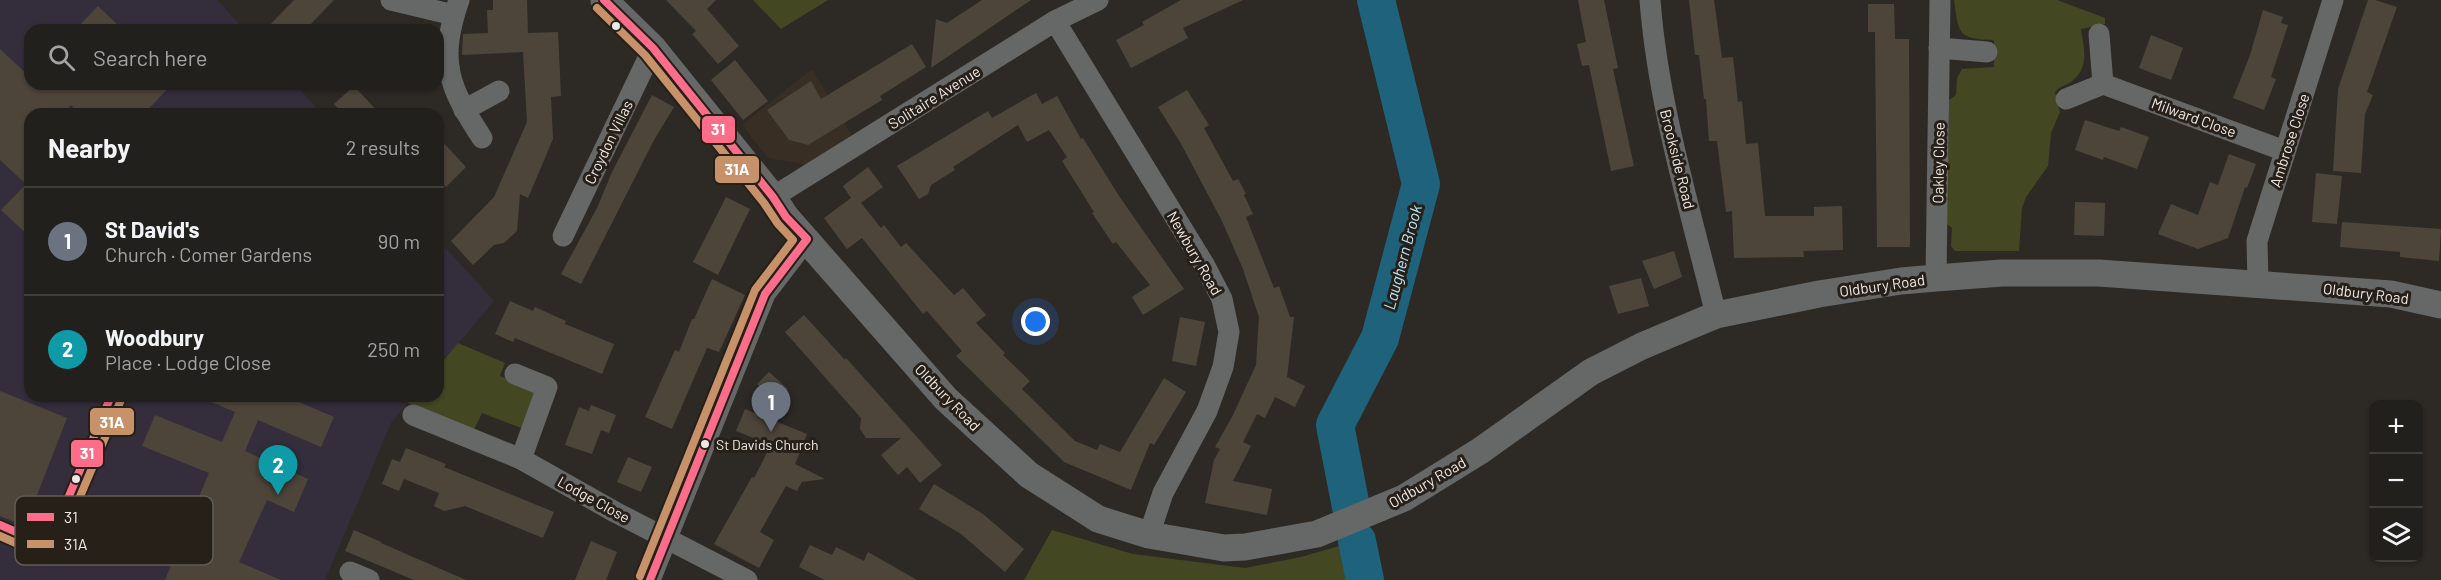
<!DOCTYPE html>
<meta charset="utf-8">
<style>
:root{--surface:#22201c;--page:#2a2825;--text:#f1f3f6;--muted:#a2a3a3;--line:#3f3e3b;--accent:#8bbbb9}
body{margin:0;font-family:Barlow,sans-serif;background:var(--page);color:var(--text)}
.controls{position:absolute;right:18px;bottom:18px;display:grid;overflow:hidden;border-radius:12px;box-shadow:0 2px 4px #0004}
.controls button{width:54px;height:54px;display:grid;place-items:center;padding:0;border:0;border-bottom:2px solid var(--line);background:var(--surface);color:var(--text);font:30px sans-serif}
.you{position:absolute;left:1036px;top:322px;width:21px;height:21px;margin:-15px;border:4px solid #fff;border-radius:50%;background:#1a73e8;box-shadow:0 0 0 9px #1a73e833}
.badge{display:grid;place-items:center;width:39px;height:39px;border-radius:50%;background:var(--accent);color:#fff;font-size:20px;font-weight:700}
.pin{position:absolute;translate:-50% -50px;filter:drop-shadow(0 2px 3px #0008)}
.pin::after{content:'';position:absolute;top:32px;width:21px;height:18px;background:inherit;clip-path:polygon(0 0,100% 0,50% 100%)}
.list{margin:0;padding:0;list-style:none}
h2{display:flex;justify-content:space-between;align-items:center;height:78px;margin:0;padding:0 24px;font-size:26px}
h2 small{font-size:20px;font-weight:400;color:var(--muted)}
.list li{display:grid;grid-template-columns:39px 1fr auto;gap:18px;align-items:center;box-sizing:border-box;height:108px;padding:0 24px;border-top:2px solid var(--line)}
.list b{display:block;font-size:22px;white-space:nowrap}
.list p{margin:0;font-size:20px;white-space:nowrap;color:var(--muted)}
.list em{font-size:20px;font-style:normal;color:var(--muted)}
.icon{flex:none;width:33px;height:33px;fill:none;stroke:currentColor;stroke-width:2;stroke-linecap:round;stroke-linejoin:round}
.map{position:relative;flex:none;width:2441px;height:580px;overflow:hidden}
.search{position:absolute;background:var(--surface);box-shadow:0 2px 4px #0004;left:24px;top:24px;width:420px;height:66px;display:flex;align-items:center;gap:15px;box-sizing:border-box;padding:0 21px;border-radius:18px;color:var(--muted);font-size:22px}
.panel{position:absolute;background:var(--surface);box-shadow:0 2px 4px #0004;left:24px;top:108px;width:420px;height:294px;border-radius:18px}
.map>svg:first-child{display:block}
.built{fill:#382e23}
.education{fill:#342e3c}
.green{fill:#434722}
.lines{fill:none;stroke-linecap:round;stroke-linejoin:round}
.river{stroke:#1f627b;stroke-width:38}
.building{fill:#4d453a}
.minor{stroke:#666767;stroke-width:21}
.tertiary{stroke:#666767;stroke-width:27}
.bus-1-casing{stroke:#262019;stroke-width:12}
.bus-2-casing{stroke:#262019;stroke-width:12}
.bus-1{stroke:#fb6d88;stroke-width:8}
.bus-2{stroke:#c7916a;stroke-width:8}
.bus-dot{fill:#ede8e4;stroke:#262019;stroke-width:2}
.labels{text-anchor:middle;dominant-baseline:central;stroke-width:6;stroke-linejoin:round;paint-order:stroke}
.bus-label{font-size:14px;fill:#ede8e4;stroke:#262019;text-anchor:start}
.street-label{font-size:15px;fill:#ede8e4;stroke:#262019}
.water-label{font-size:16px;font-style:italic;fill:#bbe7fc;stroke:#262019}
.key{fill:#262019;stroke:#625c56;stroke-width:1.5}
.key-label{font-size:16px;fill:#ede8e4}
.line-badge{stroke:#262019;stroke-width:2}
.badge-label{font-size:16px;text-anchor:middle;font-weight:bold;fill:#fff}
</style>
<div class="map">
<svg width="2441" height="580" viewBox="0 0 2441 580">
<rect width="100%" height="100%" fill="#2d2a26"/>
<polygon class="built" points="812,69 852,136 808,165 768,158 742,125"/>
<g class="education">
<polygon points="0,0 217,0 245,30 30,30 30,84 295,84 322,114 30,114 30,396 413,396 391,423 325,580 0,580"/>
<polygon points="438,240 494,301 438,367"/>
</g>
<g class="green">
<polygon points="753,0 828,0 781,29"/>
<path d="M1954 0H2057L2105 18V24L2081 29C2084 49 2090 68 2071 82 2065 86 2060 86 2055 92L2060 112 2051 133 2048 166 2026 197 2022 208 2019 251H1955L1951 246 1952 228 1947 224 1949 100 1956 95 1957 78 1962 69 1994 67V40C1957 39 1959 34 1954 0Z"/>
<polygon points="458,343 505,363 500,376 532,389 537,396 524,429 482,413 473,432 408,403 413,396 438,396 438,367"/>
<polygon points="1052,530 1133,554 1245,568 1301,557 1357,541 1365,580 1024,580"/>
</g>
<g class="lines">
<g class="river">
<polyline points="1351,507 1335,425 1380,338 1421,184 1376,0"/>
<polyline points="1357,541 1365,580"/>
</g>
</g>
<g class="building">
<polygon points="294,0 334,0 305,30 265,30"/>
<polygon points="493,0 527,0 528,33 558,32 561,96 551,97 553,139 528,198 520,194 517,231 504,243 494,245 473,265 451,241 494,197 527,122 523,52 462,55 463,34 488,33 487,10 493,10"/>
<polygon points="666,0 716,0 707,9 739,46 718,64 692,34 696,31"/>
<polygon points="982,0 1031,0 931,68 936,19 947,23"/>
<polygon points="1181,0 1243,0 1183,28 1188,38 1131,68 1116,40 1144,25 1142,22"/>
<polygon points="1578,0 1604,0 1618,68 1613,69 1634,166 1611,171 1589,65 1582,66 1577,44 1586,42"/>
<polygon points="1689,0 1714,0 1722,58 1733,57 1738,102 1742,101 1746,144 1758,143 1765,216 1814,216 1814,207 1842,206 1843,250 1803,251 1804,257 1734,258 1732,211 1726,212 1717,141 1709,141 1706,99 1704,99 1699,55 1695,55"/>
<polygon points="2368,0 2375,0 2397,7 2367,92 2373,95 2365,114 2361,173 2333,171 2338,89"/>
<polygon points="1868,4 1894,4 1895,39 1909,39 1910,247 1877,247 1875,32 1868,32"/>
<polygon points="98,6 123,30 75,30"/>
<polygon points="2263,10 2283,17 2281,23 2288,25 2271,77 2276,79 2264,110 2233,98 2250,55"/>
<polygon points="2151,35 2183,48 2171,80 2139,68"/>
<polygon points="912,44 926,67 880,96 882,100 808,145 789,140 767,110 811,81 821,99"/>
<polygon points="0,49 30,77 30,84 172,84 144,114 80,114 71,105 63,114 30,114 30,237 1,210 26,184 0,160"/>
<polygon points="735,60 768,101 743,120 711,80"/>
<polygon points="354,86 380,114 343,114 334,104"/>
<polygon points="1187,90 1209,125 1204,128 1233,181 1238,179 1246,194 1244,195 1253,214 1246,217 1274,288 1279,286 1290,317 1294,317 1287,377 1305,386 1295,407 1275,397 1265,418 1257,414 1243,442 1251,446 1233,481 1272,489 1267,515 1205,503 1214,460 1220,449 1215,447 1232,417 1256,365 1259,317 1243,269 1222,221 1180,142 1158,107"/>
<polygon points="1036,93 1042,104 1057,96 1081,139 1083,138 1119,196 1184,289 1143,315 1132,297 1150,285 1116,242 1113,244 1092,213 1094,212 1062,161 1067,157 1049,130 1027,142 1018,125 953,167 955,170 931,185 928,194 919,199 897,166 988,111 992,118"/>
<polygon points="652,95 674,107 654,140 581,284 561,274 597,208 612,172"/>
<polygon points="2085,120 2119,131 2121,127 2149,137 2137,169 2104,157 2103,160 2075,150"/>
<polygon points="438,137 466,167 446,187 438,179"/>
<polygon points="2229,154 2256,164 2247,188 2245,187 2228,238 2198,249 2158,234 2171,204 2198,215 2210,182 2218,185"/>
<polygon points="868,167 883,187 861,203 881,228 884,225 901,247 906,243 954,295 963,288 986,315 976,323 1005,353 1003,355 1030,381 1022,389 1075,441 1097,450 1100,444 1120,452 1164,378 1186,392 1154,445 1150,443 1131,490 1064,462 956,356 962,351 927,311 923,314 862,238 847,249 824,218 851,198 843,186"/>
<polygon points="2316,173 2342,176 2337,224 2312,222"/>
<polygon points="726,197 750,209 718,275 693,262"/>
<polygon points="2075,202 2105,203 2104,236 2074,235"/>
<polygon points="2342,222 2441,229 2439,261 2400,257 2400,252 2340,247"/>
<polygon points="1674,251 1682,277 1654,289 1642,261"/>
<polygon points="1641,278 1649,306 1618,314 1609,286"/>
<polygon points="712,279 745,295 719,352 707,348 672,429 645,417 675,350 679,352 692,319 694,319"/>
<polygon points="510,301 533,311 535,307 566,321 565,324 614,344 602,374 515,338 513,342 495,334"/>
<polygon points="804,315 845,360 846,358 942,465 920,483 907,467 898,475 881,455 901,438 866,438 860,429 861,418 785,332"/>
<polygon points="1180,317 1205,322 1196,366 1172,361"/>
<polygon points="769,372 788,389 777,401 757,384"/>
<polygon points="0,391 67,418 25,526 0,516"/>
<polygon points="197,396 285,396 334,417 321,447 258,420 245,451 308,479 294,512 267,500 239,562 281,580 165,580 171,566 103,538 115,510 182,537 209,473 142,446 155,415 222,442 235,412"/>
<polygon points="591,405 616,415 609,433 601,430 592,454 565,445 579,407 589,411"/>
<polygon points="745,409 807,434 795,464 825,479 802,482 797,491 786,486 760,532 774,540 759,568 714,544 752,477 754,478 771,445 736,431"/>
<polygon points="406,448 446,464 444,467 554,512 543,538 465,506 444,511 434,506 439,493 404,479 399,491 382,484 392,459 400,462"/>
<polygon points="628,457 652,467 641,492 617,482"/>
<polygon points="934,484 983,514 1024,549 1005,572 961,534 919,509"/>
<polygon points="354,530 381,542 381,543 466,580 414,580 345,551"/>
<polygon points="591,541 617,552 606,580 575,580"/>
<polygon points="810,545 832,555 836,547 864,561 868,552 917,580 825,580 799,567"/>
</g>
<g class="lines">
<g class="minor">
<polyline points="391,0 454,15"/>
<path d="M459 0C438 61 448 86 482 138"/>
<path d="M1650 0C1658 106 1691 212 1716 315"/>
<polyline points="1055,21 1205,266 1222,299 1229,332 1223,367 1207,411 1163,493 1149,535"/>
<polyline points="2099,34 2103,84"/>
<polyline points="1939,48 1987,52"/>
<polyline points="2066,99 2103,84 2285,151"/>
<polyline points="464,110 499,91"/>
<polyline points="773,197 1055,21 1098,0"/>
<polyline points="563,236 653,48"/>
<polyline points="1936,278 1940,1"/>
<polyline points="2258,283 2257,241 2333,0"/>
<polyline points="515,374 547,387 521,459"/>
<polyline points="413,415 521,459 615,512 747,580"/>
<polyline points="350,572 369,580"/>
<polyline points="650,580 765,294 807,239"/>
</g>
<polyline class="tertiary" points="604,0 653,48 773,197 786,217 946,399 1029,475 1098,519 1149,535 1224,548 1245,547 1317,534 1404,498 1480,451 1591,372 1642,346 1716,315 1819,294 1901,281 1936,278 2002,273 2099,273 2391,294 2441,305"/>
<g class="bus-1-casing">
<g id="bus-1">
<polyline points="604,0 653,48 773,197 786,217 807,239 765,294 650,580"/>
<polyline points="0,525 48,546 111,396"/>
</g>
</g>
<g class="bus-2-casing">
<g id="bus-2">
<polyline points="597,8 645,55 764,203 778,224 793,240 755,290 640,576"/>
<polyline points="0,536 45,556 51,556 56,553 121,400"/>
</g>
</g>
<use href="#bus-1" class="bus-1"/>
<use href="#bus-2" class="bus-2"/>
</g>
<g class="bus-dot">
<circle cx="616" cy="26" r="5"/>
<circle cx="705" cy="444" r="5"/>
<circle cx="76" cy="479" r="5"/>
</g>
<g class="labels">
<g class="bus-label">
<text x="716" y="444">St Davids Church</text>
</g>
<g class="street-label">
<text transform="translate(934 97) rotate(-32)">Solitaire Avenue</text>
<text transform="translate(2194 117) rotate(20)">Milward Close</text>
<text transform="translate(2289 140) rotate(-72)">Ambrose Close</text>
<text transform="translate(608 142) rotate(-64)">Croydon Villas</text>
<text transform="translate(1678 159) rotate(76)">Brookside Road</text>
<text transform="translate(1938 163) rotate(-89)">Oakley Close</text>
<text transform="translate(1195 253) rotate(60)">Newbury Road</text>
<text transform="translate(1882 285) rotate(-8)">Oldbury Road</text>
<text transform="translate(2366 293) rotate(7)">Oldbury Road</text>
<text transform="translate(948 397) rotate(46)">Oldbury Road</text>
<text transform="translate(1427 482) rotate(-30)">Oldbury Road</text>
<text transform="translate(594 499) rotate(29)">Lodge Close</text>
</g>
<g class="water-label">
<text transform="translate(1402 257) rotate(-75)">Laughern Brook</text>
</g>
</g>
<rect x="15" y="496" width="198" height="69" rx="9" class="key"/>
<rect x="27" y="513" width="27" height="8" fill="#fb6d88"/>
<rect x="27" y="540" width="27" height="8" fill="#c7916a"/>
<g class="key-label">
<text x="64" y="523">31</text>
<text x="64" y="550">31A</text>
</g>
<g class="line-badge">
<rect x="701" y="115" width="35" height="29" rx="6" fill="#fb6d88"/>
<rect x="714" y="155" width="46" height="29" rx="6" fill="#c7916a"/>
<rect x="89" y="407" width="46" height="29" rx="6" fill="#c7916a"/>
<rect x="70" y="439" width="34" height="29" rx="6" fill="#fb6d88"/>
</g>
<g class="badge-label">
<text x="718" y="135">31</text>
<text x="737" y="175">31A</text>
<text x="112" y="428">31A</text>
<text x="87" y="459">31</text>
</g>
</svg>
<div class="controls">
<button>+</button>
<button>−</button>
<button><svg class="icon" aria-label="layers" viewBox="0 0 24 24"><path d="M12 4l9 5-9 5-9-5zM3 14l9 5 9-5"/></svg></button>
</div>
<div class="you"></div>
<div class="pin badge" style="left:771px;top:432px;background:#6b7280">1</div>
<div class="pin badge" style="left:278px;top:495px;background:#0f9aa8">2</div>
<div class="search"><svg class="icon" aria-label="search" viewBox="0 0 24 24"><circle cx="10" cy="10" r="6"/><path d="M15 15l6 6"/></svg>Search here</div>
<section class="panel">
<h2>Nearby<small>2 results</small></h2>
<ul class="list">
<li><span class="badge" style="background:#6b7280">1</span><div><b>St David's</b><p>Church · Comer Gardens</p></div><em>90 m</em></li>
<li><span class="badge" style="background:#0f9aa8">2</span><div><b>Woodbury</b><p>Place · Lodge Close</p></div><em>250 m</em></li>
</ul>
</section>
</div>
